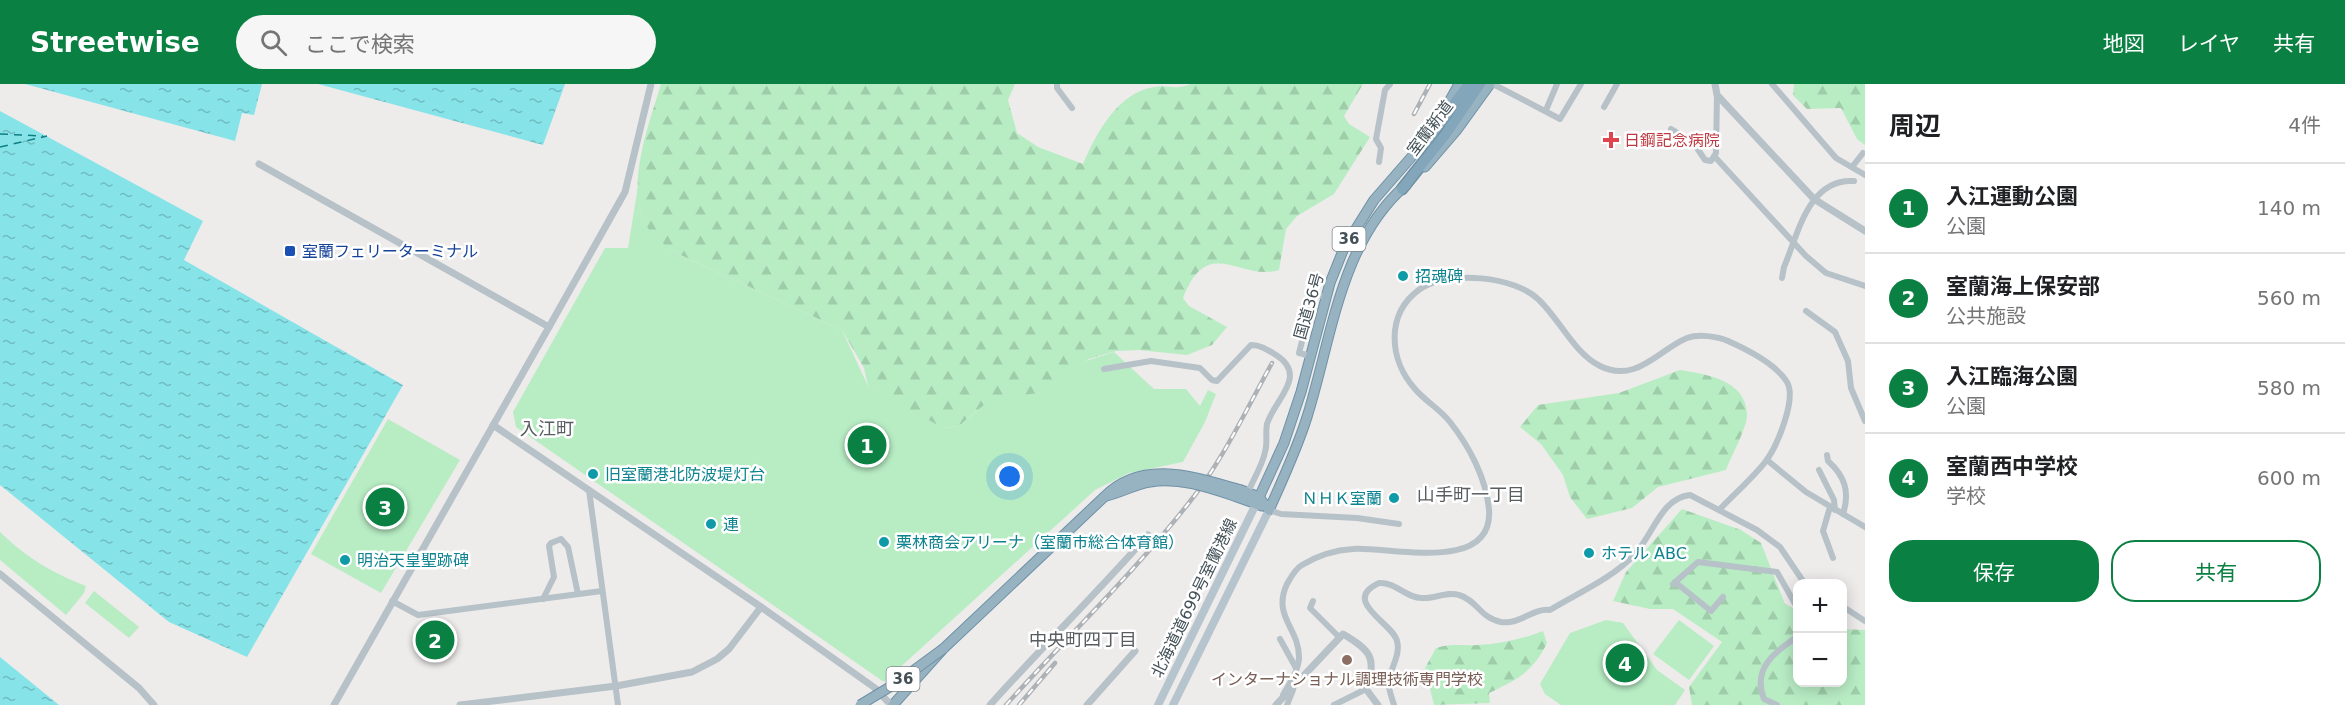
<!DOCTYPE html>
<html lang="ja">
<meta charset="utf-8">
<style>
:root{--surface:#fff;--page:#f6f6f6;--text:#202124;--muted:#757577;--line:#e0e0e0;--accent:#0b8043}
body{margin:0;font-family:"DejaVu Sans","Noto Sans JP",sans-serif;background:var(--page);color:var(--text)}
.controls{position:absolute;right:18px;bottom:18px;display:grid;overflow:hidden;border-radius:12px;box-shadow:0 3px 15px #0003}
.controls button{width:54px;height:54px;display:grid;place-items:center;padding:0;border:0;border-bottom:2px solid var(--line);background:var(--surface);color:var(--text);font:30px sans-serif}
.you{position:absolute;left:1010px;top:393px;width:21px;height:21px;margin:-15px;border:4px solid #fff;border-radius:50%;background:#1a73e8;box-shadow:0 0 0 9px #1a73e833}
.badge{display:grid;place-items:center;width:39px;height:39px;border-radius:50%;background:var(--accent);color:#fff;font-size:20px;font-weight:700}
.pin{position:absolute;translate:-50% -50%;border:3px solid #fff;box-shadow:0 2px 6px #0006}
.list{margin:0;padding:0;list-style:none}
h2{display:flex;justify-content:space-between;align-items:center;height:78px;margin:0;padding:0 24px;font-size:26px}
h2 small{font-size:20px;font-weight:400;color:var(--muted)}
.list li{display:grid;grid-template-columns:39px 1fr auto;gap:18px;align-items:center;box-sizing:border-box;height:90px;padding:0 24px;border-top:2px solid var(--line)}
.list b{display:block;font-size:22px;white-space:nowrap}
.list p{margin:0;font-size:20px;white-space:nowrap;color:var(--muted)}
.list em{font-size:20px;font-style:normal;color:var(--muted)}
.actions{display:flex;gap:12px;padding:18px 24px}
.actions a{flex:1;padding:14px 0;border:2px solid var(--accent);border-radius:24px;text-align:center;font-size:21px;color:var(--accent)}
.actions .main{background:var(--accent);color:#fff}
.icon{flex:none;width:33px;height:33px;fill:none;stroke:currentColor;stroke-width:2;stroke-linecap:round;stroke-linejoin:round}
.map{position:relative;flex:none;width:1865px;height:621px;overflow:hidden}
header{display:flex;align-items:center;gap:36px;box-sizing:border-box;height:84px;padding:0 30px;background:var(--accent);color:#fff}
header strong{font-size:28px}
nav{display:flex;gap:33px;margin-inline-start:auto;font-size:21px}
.search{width:420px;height:54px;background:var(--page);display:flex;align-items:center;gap:15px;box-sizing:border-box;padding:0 21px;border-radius:33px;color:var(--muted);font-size:22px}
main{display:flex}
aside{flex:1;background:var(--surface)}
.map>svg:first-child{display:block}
.forest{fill:url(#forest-firs)}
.park{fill:#b8edc4}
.water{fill:url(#water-ripples)}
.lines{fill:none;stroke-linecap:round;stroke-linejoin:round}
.ferry{stroke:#0f7e84;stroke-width:1.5;stroke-dasharray:8 6;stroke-linecap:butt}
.trunk-casing{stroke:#6e91a6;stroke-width:11}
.motorway-casing{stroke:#6e91a6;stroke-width:13}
.minor{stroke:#b6c2c8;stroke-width:6}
.tertiary{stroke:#b6c2c8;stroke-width:7}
.secondary{stroke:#b6c5cd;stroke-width:8}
.trunk{stroke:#97b3c2;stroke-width:9}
.motorway{stroke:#83a6ba;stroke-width:10}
.rail-casing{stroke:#adb2b6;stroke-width:4.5}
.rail{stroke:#fff;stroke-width:2;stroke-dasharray:7;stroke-linecap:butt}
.trunk-bridge-casing{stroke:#6e91a6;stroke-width:11;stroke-linecap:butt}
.trunk-bridge{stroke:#97b3c2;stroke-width:9}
.health-dot{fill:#e0444e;stroke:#fff;stroke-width:2}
.transit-dot{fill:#1a4fb4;stroke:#fff;stroke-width:2}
.culture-dot{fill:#0f9aa8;stroke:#fff;stroke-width:2}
.education-dot{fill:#8d6e63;stroke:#fff;stroke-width:2}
.labels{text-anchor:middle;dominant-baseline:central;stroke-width:5;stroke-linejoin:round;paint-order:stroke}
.shield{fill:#fff;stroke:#7c868a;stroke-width:1.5}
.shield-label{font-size:15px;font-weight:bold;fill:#445258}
.street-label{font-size:16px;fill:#445258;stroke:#fff}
.health-label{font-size:16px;fill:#be3a42;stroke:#fff;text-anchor:start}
.transit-label{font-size:16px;fill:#164399;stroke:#fff;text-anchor:start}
.culture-label{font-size:16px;fill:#0d838f;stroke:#fff;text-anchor:start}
.education-label{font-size:16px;fill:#785e54;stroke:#fff}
.neighbourhood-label{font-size:18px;fill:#585d60;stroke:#fff}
</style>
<header>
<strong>Streetwise</strong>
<div class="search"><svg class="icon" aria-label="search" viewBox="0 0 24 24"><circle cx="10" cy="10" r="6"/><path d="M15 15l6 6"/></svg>ここで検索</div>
<nav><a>地図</a><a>レイヤ</a><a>共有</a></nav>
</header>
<main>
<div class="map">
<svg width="1865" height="621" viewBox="0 0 1865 621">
<defs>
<pattern id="forest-firs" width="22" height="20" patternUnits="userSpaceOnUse" patternTransform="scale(1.5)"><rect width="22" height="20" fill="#b8edc4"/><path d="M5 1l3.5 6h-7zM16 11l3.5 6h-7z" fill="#9fcdaa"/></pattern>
<pattern id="water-ripples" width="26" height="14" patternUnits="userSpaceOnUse" patternTransform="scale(1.5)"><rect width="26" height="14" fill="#86e4e9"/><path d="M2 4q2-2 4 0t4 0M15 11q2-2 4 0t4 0" fill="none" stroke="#6fbbc0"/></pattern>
</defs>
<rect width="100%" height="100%" fill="#eeebeb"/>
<g class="forest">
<path d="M661 0H1015L1008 16 1017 49 1038 63 1083 80C1096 50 1117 9 1154 3 1169 0 1172 7 1191 0H1363L1344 32 1349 40 1370 53 1334 110 1297 132 1286 145 1279 186C1240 198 1208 149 1183 214L1189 222 1227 243 1212 261 1187 271 1139 266 1116 267 1089 275 1039 309 979 325 959 342 943 344 933 341 868 302 864 284 842 246 674 168C666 162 654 156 649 148 623 107 648 43 661 0Z"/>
<polygon points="1794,0 1865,0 1865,61 1857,55 1841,24 1807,25 1793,11"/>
<path d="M1680 286C1706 290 1746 296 1747 330 1748 342 1731 373 1726 386L1658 403 1632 424 1587 435 1570 413 1563 391 1541 360 1520 343 1538 321 1619 309Z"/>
<polygon points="1682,425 1741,446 1761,459 1785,520 1797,526 1798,598 1842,598 1843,545 1865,546 1865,621 1692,621 1689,603 1722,558 1673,525 1650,525 1613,517 1626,488"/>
<path d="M1543 547 1547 559C1533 588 1517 596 1489 609L1490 619 1434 621 1425 584 1436 564C1451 559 1463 562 1478 561 1501 560 1522 555 1543 547Z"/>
</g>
<g class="park">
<path d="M639 96C637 136 643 144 674 168L842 246 868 302 943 344 959 342 991 315 1039 309 1064 284 1114 268 1154 305H1186L1200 322 1208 306 1216 310 1205 338 1183 378 1129 389 1095 406 884 598 516 343 513 328 605 164H628Z"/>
<polygon points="388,335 460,376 381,509 311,470"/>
<path d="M0 448C26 473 52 489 86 502L84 509 66 531 0 476Z"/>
<polygon points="94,507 139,543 129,554 85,519"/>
<polygon points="1606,536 1623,539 1657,586 1685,606 1675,621 1561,621 1545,610 1540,600 1570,549"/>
<polygon points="1679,536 1714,562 1689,596 1653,570"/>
</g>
<g class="water">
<polygon points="25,0 262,0 254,31 242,29 235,57"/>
<polygon points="318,0 565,0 543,61"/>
<polygon points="0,27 203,137 184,176 403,301 247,573 169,538 0,401"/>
<polygon points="0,573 59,621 0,621"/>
</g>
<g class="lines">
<g class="ferry">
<polyline points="0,50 43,52"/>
<polyline points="0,63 47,52"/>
</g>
<g class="trunk-casing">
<g id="trunk">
<polyline points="1444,27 1459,0"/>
<polyline points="1425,83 1456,47 1490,0"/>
<polyline points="1241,406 1259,413 1269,426"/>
<polyline points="1237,413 1262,422"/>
<polyline points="1256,420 1284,359 1301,308 1330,199 1344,164 1374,116 1428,54"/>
<path d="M1269 426C1283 395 1297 365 1307 333 1332 254 1340 158 1406 101"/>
<polyline points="893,621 943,565 1104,413"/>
</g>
</g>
<g class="motorway-casing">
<g id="motorway">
<polyline points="1425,59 1469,0"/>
<polyline points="1402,105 1445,51 1480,0"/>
</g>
</g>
<g class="minor">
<polyline points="1057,0 1057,4 1072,24"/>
<polyline points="1493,0 1560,35 1581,0"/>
<polyline points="1772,0 1836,74 1865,91"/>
<polyline points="1604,23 1617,0"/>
<polyline points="1546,26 1557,0"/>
<polyline points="1671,45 1693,58 1705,76 1711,77 1716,69 1717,11"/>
<polyline points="1715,73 1806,172 1826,189 1865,202"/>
<polyline points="1379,78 1381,64 1376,55 1385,6 1390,0"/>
<polyline points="1852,83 1863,69"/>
<path d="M1782 194 1784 183C1798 151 1808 94 1854 97"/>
<polyline points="1806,227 1835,248 1848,277 1851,304 1865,337"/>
<polyline points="1311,272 1299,269 1314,210 1326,213"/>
<path d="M1104 285 1151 277 1200 284 1212 296 1217 297 1251 261C1261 261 1268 266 1276 271 1309 292 1274 316 1267 340 1265 349 1268 359 1265 368 1262 383 1252 397 1247 411"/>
<path d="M1827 371 1828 377C1845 392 1850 408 1843 430"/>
<polyline points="1767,376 1806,408 1865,443"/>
<polyline points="1819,386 1834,416 1835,426"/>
<polyline points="589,406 618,621"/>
<polyline points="1830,423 1823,447 1833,474"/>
<polyline points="1269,426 1281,430 1357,434 1399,440"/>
<polyline points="1675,498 1711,527 1723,513"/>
<polyline points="1673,500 1698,478 1777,488 1798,525"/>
<polyline points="543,515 554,493 549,462 551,459 561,455 568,463 578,510"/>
<polyline points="392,517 418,531 602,507"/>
<polyline points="1313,517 1310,524 1340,554"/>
<polyline points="1842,522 1865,537"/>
<polyline points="1280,555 1296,584"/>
<path d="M1283 611C1289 600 1299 586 1299 573 1299 544 1272 532 1287 500 1291 493 1295 485 1302 481 1317 472 1335 466 1353 465 1388 462 1494 491 1489 425 1486 394 1469 362 1450 338 1440 325 1425 317 1415 305 1389 276 1385 230 1420 205 1449 186 1515 192 1539 216 1560 236 1574 269 1600 282 1636 300 1658 266 1687 254 1698 250 1717 252 1728 257 1746 265 1776 280 1787 298 1797 315 1777 362 1766 377 1753 394 1735 409 1720 425"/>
<polyline points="1287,621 1293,606"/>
<polyline points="1334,621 1366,605"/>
<path d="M1394 621C1392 614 1388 605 1389 598 1390 584 1401 571 1397 557 1393 539 1340 517 1379 499 1396 498 1406 514 1422 514 1434 515 1448 507 1459 511 1477 516 1480 534 1501 538 1520 541 1532 524 1550 526 1578 509 1613 494 1635 470 1653 451 1661 414 1690 411L1757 446 1780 463 1805 500"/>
<path d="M1777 621 1764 615C1752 584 1774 569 1798 552"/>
</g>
<g class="tertiary">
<polyline points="1715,0 1717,11 1814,115 1865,147"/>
<polyline points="259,80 549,243 334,621"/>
<polyline points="549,243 625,108 651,0"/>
<polyline points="493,341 761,523 875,604 891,621"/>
<polyline points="0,490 139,604 154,621"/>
<polyline points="460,621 616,602 692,588 717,575 729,565 761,523"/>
<path d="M990 621C1042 563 1097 509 1148 451"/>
<polyline points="1087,621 1135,567"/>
<path d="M1276 621 1343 550C1370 566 1378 574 1366 605L1378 621"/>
</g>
<g class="secondary">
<polyline points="1158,621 1256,420"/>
<polyline points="1173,621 1269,426"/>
</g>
<use href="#trunk" class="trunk"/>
<use href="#motorway" class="motorway"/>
<g class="rail-casing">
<g id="rail">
<polyline points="1414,30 1430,0"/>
<path d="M1006 621C1066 554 1132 491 1188 420 1222 378 1246 326 1272 279"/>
<polyline points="1019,621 1055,579"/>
</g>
</g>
<use href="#rail" class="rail"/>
<g class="trunk-bridge-casing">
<g id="trunk-bridge">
<path d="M1106 412C1121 409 1135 400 1150 398 1180 393 1210 404 1237 413"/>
<path d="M1104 413C1142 374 1195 393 1241 406"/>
<polyline points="860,621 898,598 943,565"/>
</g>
</g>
<use href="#trunk-bridge" class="trunk-bridge"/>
</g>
<path class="health-dot" d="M1608 47h6v6h6v6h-6v6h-6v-6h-6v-6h6z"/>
<rect class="transit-dot" x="284" y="161" width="12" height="12" rx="3"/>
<g class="culture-dot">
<circle cx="1403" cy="192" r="6"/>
<circle cx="593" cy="390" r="6"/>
<circle cx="1394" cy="414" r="6"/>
<circle cx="711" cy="440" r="6"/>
<circle cx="884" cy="458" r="6"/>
<circle cx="1589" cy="469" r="6"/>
<circle cx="345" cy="476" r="6"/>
</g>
<circle class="education-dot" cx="1347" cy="576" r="6"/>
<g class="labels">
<g class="shield">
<rect x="1332.5" y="143" width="33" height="24" rx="4.5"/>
<rect x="886.5" y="583" width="33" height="24" rx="4.5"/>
</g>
<g class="shield-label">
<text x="1349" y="155">36</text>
<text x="903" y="595">36</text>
</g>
<g class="street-label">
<text transform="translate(1430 44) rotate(-53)">室蘭新道</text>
<text transform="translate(1309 222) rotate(-74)">国道36号</text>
<text transform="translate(1194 514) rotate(-64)">北海道道699号室蘭港線</text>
</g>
<g class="health-label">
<text x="1624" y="56">日鋼記念病院</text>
</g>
<g class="transit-label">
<text x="302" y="167">室蘭フェリーターミナル</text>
</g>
<g class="culture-label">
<text x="1415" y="192">招魂碑</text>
<text x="605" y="390">旧室蘭港北防波堤灯台</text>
<text x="1382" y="414" text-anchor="end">ＮＨＫ室蘭</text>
<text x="723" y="440">連</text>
<text x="896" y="458">栗林商会アリーナ（室蘭市総合体育館）</text>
<text x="1601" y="469">ホテル ABC</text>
<text x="357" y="476">明治天皇聖跡碑</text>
</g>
<g class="education-label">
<text x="1347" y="595">インターナショナル調理技術専門学校</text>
</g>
<g class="neighbourhood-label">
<text x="547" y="344">入江町</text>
<text x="1471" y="410">山手町一丁目</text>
<text x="1083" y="555">中央町四丁目</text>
</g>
</g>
</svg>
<div class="controls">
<button>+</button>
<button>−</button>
</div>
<div class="you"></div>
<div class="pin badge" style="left:867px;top:361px">1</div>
<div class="pin badge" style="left:435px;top:556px">2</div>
<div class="pin badge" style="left:385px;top:423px">3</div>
<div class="pin badge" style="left:1625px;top:579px">4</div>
</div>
<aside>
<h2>周辺<small>4件</small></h2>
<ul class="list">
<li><span class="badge">1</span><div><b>入江運動公園</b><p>公園</p></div><em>140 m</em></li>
<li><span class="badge">2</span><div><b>室蘭海上保安部</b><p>公共施設</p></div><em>560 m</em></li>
<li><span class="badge">3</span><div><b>入江臨海公園</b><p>公園</p></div><em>580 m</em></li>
<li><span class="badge">4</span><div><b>室蘭西中学校</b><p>学校</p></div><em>600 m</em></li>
</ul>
<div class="actions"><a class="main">保存</a><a>共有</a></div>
</aside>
</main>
